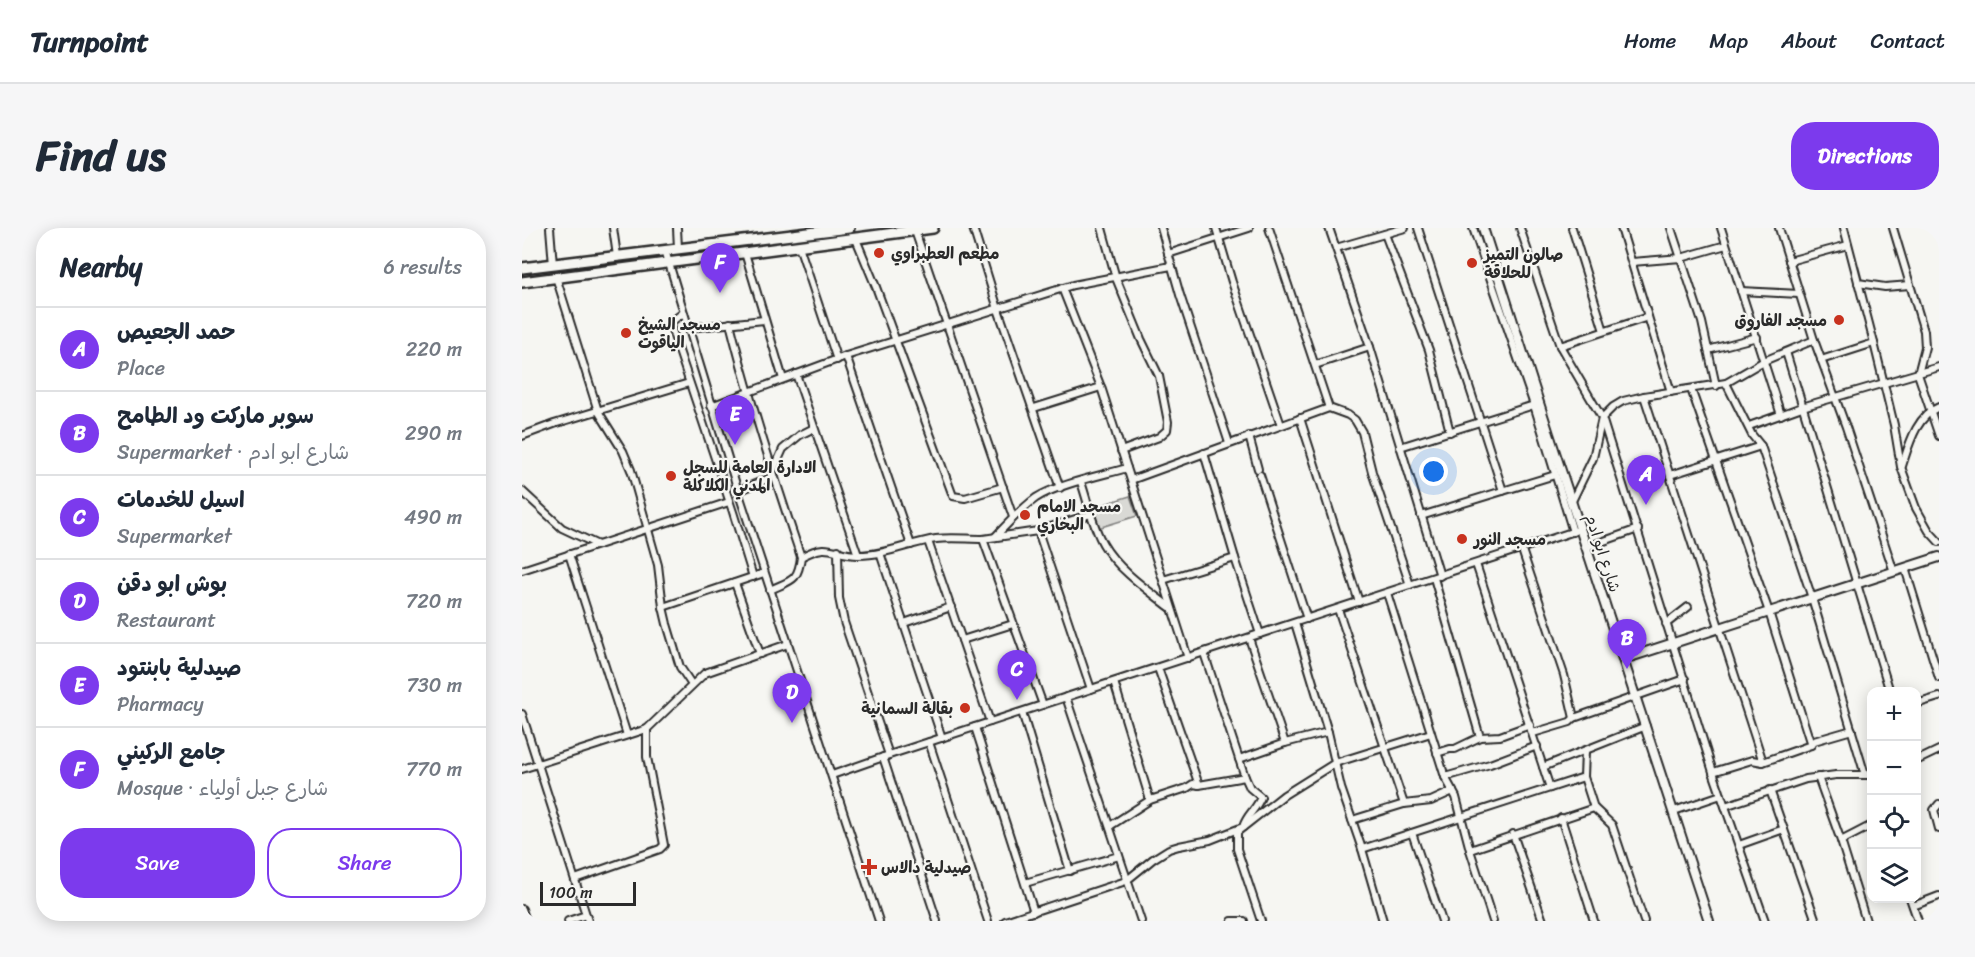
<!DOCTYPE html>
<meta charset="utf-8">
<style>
:root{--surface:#fff;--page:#f6f6f7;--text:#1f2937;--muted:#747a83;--line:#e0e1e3;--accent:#7c3aed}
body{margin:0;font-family:Sriracha,"Playpen Sans Arabic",sans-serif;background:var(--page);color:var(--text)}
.controls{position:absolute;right:18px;bottom:18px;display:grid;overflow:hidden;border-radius:12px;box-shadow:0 3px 15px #0003}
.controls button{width:54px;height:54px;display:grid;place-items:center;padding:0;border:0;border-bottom:2px solid var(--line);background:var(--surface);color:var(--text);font:30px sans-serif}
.scale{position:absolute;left:18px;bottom:15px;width:96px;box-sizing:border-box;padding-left:6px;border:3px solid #2b2b2b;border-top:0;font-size:16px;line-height:21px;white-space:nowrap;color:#2b2b2b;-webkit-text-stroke:4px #f6f6f2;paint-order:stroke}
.you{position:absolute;left:912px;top:244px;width:21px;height:21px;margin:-15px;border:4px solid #fff;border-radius:50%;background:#1a73e8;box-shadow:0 0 0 9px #1a73e833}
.badge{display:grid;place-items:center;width:39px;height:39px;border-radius:50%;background:var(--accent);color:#fff;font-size:20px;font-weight:700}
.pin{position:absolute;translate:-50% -50px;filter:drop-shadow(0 2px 3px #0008)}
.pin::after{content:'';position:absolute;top:32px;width:21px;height:18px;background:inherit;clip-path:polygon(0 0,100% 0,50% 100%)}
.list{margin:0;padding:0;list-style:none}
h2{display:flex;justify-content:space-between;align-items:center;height:78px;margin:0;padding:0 24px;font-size:26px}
h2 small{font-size:20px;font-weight:400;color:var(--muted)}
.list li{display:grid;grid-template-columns:39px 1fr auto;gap:18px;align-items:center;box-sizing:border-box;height:84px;padding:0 24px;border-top:2px solid var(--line)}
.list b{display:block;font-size:22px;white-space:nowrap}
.list p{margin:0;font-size:20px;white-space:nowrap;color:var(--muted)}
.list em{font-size:20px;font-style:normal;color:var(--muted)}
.actions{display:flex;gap:12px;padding:18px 24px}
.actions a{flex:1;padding:14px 0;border:2px solid var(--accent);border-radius:24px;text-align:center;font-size:21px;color:var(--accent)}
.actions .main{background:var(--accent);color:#fff}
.icon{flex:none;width:33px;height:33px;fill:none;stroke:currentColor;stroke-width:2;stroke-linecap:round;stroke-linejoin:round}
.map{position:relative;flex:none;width:1417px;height:693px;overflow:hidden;border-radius:24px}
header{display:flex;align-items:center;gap:36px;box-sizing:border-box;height:84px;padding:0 30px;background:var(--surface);border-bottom:2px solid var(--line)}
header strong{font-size:28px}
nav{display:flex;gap:33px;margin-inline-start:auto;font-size:21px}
.intro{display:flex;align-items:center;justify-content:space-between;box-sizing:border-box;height:144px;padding:0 36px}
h1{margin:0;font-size:42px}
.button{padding:15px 27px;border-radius:24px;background:var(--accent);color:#fff;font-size:21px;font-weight:700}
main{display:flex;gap:36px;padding:0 36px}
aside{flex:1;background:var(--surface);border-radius:24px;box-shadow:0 3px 15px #0003}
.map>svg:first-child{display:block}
.green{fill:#d9d9d5;stroke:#828280;stroke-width:1.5}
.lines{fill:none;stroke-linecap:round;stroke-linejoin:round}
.minor-casing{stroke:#2b2b2b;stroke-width:10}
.tertiary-casing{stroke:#2b2b2b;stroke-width:12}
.primary-casing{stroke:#2b2b2b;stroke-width:14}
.minor{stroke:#f6f6f2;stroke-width:6}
.tertiary{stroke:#f6f6f2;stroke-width:8}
.primary{stroke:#f6f6f2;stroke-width:9}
.poi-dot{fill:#c8321e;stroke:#f6f6f2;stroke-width:2}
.labels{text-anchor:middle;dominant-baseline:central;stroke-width:4.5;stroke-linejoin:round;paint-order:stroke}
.poi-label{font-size:16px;font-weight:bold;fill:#2b2b2b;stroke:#f6f6f2;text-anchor:start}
.street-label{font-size:16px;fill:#2b2b2b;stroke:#f6f6f2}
</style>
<header>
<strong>Turnpoint</strong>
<nav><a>Home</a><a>Map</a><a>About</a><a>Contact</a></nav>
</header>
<div class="intro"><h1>Find us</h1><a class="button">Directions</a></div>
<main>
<aside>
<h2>Nearby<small>6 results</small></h2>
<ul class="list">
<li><span class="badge">A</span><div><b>حمد الجعيص</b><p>Place</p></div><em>220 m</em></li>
<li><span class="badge">B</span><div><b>سوبر ماركت ود الطامح</b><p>Supermarket · شارع ابو ادم</p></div><em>290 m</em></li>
<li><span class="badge">C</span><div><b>اسيل للخدمات</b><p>Supermarket</p></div><em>490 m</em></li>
<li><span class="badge">D</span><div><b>بوش ابو دقن</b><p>Restaurant</p></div><em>720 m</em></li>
<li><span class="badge">E</span><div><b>صيدلية بابنتود</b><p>Pharmacy</p></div><em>730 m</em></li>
<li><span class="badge">F</span><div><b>جامع الركيني</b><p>Mosque · شارع جبل أولياء</p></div><em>770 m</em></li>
</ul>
<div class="actions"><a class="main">Save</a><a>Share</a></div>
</aside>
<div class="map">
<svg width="1417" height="693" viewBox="0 0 1417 693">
<rect width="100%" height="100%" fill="#f6f6f2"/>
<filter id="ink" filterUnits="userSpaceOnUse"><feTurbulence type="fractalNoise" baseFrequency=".0167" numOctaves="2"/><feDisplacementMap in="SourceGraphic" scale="12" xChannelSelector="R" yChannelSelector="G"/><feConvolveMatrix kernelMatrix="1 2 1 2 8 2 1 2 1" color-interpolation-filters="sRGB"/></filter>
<g filter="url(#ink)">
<polygon class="green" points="608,268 615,288 576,300 570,280"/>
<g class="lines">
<g class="minor-casing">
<g id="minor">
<polyline points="28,0 31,37"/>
<polyline points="91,0 95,28"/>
<polyline points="155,0 156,20"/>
<polyline points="451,0 476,81 538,260"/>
<polyline points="580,0 594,50 619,111 637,148 646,194 645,202 637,209 599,223"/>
<polyline points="639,0 658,67 707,215"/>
<polyline points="694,0 710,54 759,197"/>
<polyline points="747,0 807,180"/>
<polyline points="807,0 848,119 918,348"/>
<polyline points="896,0 981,263"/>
<polyline points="951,0 1012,177 1051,304"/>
<polyline points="998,0 1038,118 1080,190 1191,544 1243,693"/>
<polyline points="1050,0 1082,103"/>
<polyline points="1099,0 1149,164"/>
<polyline points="1149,0 1180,94 1194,158"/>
<polyline points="1199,0 1259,187"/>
<polyline points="1257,0 1292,112 1324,199 1372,344"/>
<polyline points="1322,0 1352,115"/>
<polyline points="1371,0 1402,103 1403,119 1396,146 1417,208"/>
<polyline points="393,3 491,289"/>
<polyline points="863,6 907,122 928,204"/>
<polyline points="334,11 354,59 431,268 443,270 481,259"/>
<polyline points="277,18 315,132"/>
<polyline points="814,20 883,0"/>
<polyline points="143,22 216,263 357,693"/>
<polyline points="223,25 261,151"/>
<polyline points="646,26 727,0"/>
<polyline points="1267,33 1326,17"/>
<polyline points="1110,34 1159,30 1204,17"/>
<polyline points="34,49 76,183 101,223 109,242 136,337 141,379 145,396 158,439 170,457"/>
<polyline points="1336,55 1363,59 1388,57"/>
<polyline points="540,60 579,159 666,430"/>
<polyline points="1219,63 1277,66"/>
<polyline points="161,85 149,94 150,102 211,284 231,349"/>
<path d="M208 95C228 175 253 252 279 329"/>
<polyline points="166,100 242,92"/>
<polyline points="1038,118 1126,89"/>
<polyline points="1186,122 1235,109"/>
<polyline points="1264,124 1368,464"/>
<polyline points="324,128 389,317"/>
<polyline points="1299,132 1352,115 1372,197 1379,239 1394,280 1407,303 1417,314"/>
<polyline points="793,137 848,119"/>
<polyline points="274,146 336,327"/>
<polyline points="1204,155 1230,207 1239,218 1290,370 1343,547"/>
<polyline points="1169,161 1247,384 1289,517"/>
<polyline points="1122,168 1241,534"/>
<polyline points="189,178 324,128 551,57 649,38"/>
<polyline points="512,180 579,159"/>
<polyline points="778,190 837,374"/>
<polyline points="1227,198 1280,179 1417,139"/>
<polyline points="0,208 32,196 167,155"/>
<polyline points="727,208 736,241"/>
<polyline points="878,219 1012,177"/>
<polyline points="682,225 713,330 738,406"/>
<path d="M1380 238C1387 217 1394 188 1417 179"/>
<polyline points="738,247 785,391"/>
<polyline points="1148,247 1239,218"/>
<polyline points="609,252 807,180 826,187 833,192 840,204 850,244 888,357"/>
<path d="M559 254C566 274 570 297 581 316 595 341 627 363 649 380"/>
<polyline points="0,263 40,300 76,317"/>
<polyline points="216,263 248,250 261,221 278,207 292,200"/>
<polyline points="1050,273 1071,230 1080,190 1091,179 1101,173 1122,168 1204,155 1242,133 1292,112"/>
<polyline points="899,288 1033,247"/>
<polyline points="516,303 569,461"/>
<path d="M473 309C486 295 499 281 514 270 533 257 581 247 605 240"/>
<polyline points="461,311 516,303 569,286"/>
<polyline points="406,313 468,494"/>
<polyline points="1065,319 1116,301"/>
<polyline points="316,322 317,370 322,394 367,527"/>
<polyline points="1000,322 1042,447 1052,490 1048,494 1011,505"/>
<polyline points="358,325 420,510"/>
<polyline points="47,326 105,507"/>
<polyline points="954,336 1028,560"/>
<polyline points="1383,340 1417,450"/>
<polyline points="0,342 207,274"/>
<polyline points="912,350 958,509 933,521 928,521 915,525"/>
<polyline points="641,352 713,330"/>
<polyline points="213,355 238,426"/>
<path d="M248 362C269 352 276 354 279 329 309 312 310 327 337 327 363 327 388 315 414 311 429 309 445 311 461 311L521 477"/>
<polyline points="865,365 923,549 934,569 948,622 971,693"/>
<polyline points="141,379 242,345"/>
<polyline points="816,381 882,576"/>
<polyline points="382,395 429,379"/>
<polyline points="773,395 806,504 819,560 840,621 861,693"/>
<polyline points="1144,396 1166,379"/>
<polyline points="727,410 763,515"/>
<polyline points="440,412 491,396"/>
<polyline points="636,440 677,557"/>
<polyline points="592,454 628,572"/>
<polyline points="544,469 619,693"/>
<polyline points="1394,476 1417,469"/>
<polyline points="500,484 548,643"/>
<polyline points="0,486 66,693"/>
<polyline points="1052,490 1163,451"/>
<polyline points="453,499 512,684"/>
<polyline points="958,509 978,508 1008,497"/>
<polyline points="407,514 466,693"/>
<polyline points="1063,523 1062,549 1072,580 1090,597 1122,693"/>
<polyline points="361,529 415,693"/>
<polyline points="717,531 763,515 806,504"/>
<polyline points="1394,533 1417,522"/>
<polyline points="1021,539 1124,498"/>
<polyline points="0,541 125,501 183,445 266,416"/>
<polyline points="1191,544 1230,532 1241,534 1289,517 1292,513 1330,502"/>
<polyline points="310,547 367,527 1059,301"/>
<polyline points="923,549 968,536 1015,518"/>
<polyline points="1296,549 1319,613 1344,693"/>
<polyline points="1248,562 1294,693"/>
<polyline points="1417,576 1412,582 1417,601"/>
<polyline points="1203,578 1284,551 1314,547 1350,547"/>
<polyline points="1152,583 1199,567"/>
<polyline points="1039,590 1072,693"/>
<polyline points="830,592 882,576 909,573 931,563"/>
<polyline points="588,598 628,572 665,560 671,556 677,557 723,549"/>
<polyline points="890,605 920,693"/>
<polyline points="991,606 1021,693"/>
<polyline points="1319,613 1350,597"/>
<polyline points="1217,617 1262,601"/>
<polyline points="840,621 1062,549"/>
<polyline points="948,622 1072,580"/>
<polyline points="53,651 138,621 142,617 125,529 125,501"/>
<polyline points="503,655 597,628"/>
<polyline points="1388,670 1396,693"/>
<polyline points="1391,678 1417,668"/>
<polyline points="0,681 4,693"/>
<polyline points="46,693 64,687"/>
<path d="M483 693 604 653 631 631 647 621 657 618 688 612 721 599C725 586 734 582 739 569L728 560 723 549 682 425"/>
<polyline points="710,693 722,693"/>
<polyline points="739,693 715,621 715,604 762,567 813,535 909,505"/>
</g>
</g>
<g class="tertiary-casing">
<g id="tertiary">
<polyline points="961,0 1027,206 1187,693"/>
<polyline points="1102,431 1417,329"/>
</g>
</g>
<g class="primary-casing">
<g id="primary">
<polyline points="0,40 327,0"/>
<polyline points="0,54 411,0"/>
</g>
</g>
<use href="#minor" class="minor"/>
<use href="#tertiary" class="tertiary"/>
<use href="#primary" class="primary"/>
</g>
</g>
<g class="poi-dot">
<circle cx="357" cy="25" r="6"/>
<circle cx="950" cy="35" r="6"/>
<circle cx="1317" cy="92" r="6"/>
<circle cx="104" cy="105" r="6"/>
<circle cx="149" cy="248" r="6"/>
<circle cx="503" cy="287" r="6"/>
<circle cx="940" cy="311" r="6"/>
<circle cx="443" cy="480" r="6"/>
<path d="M344 630h6v6h6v6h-6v6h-6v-6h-6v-6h6z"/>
</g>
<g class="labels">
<g class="poi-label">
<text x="369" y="25">مطعم العطبراوي</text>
<text x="962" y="26">صالون التميز<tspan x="962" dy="18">للحلاقة</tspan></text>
<text x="1305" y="92" text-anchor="end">مسجد الفاروق</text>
<text x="116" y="96">مسجد الشيخ<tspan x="116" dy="18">الياقوت</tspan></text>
<text x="161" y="239">الادارة العامة للسجل<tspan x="161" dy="18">المدني الكلاكلة</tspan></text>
<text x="515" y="278">مسجد الامام<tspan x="515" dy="18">البخاري</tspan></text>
<text x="952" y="311">مسجد النور</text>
<text x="431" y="480" text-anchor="end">بقالة السمانية</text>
<text x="359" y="639">صيدلية دالاس</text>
</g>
<g class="street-label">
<text transform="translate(1081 325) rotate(72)">شارع ابو ادم</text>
</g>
</g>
</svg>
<div class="controls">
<button>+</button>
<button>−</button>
<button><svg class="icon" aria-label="locate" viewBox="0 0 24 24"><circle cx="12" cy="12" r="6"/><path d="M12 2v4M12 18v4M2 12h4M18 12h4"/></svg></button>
<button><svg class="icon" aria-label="layers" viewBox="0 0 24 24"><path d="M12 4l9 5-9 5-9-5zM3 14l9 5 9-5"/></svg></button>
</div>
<div class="scale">100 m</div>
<div class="you"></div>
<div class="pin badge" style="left:1124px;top:277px">A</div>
<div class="pin badge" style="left:1105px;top:441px">B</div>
<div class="pin badge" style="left:495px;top:472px">C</div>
<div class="pin badge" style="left:270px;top:495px">D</div>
<div class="pin badge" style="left:213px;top:217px">E</div>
<div class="pin badge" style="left:198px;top:65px">F</div>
</div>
</main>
